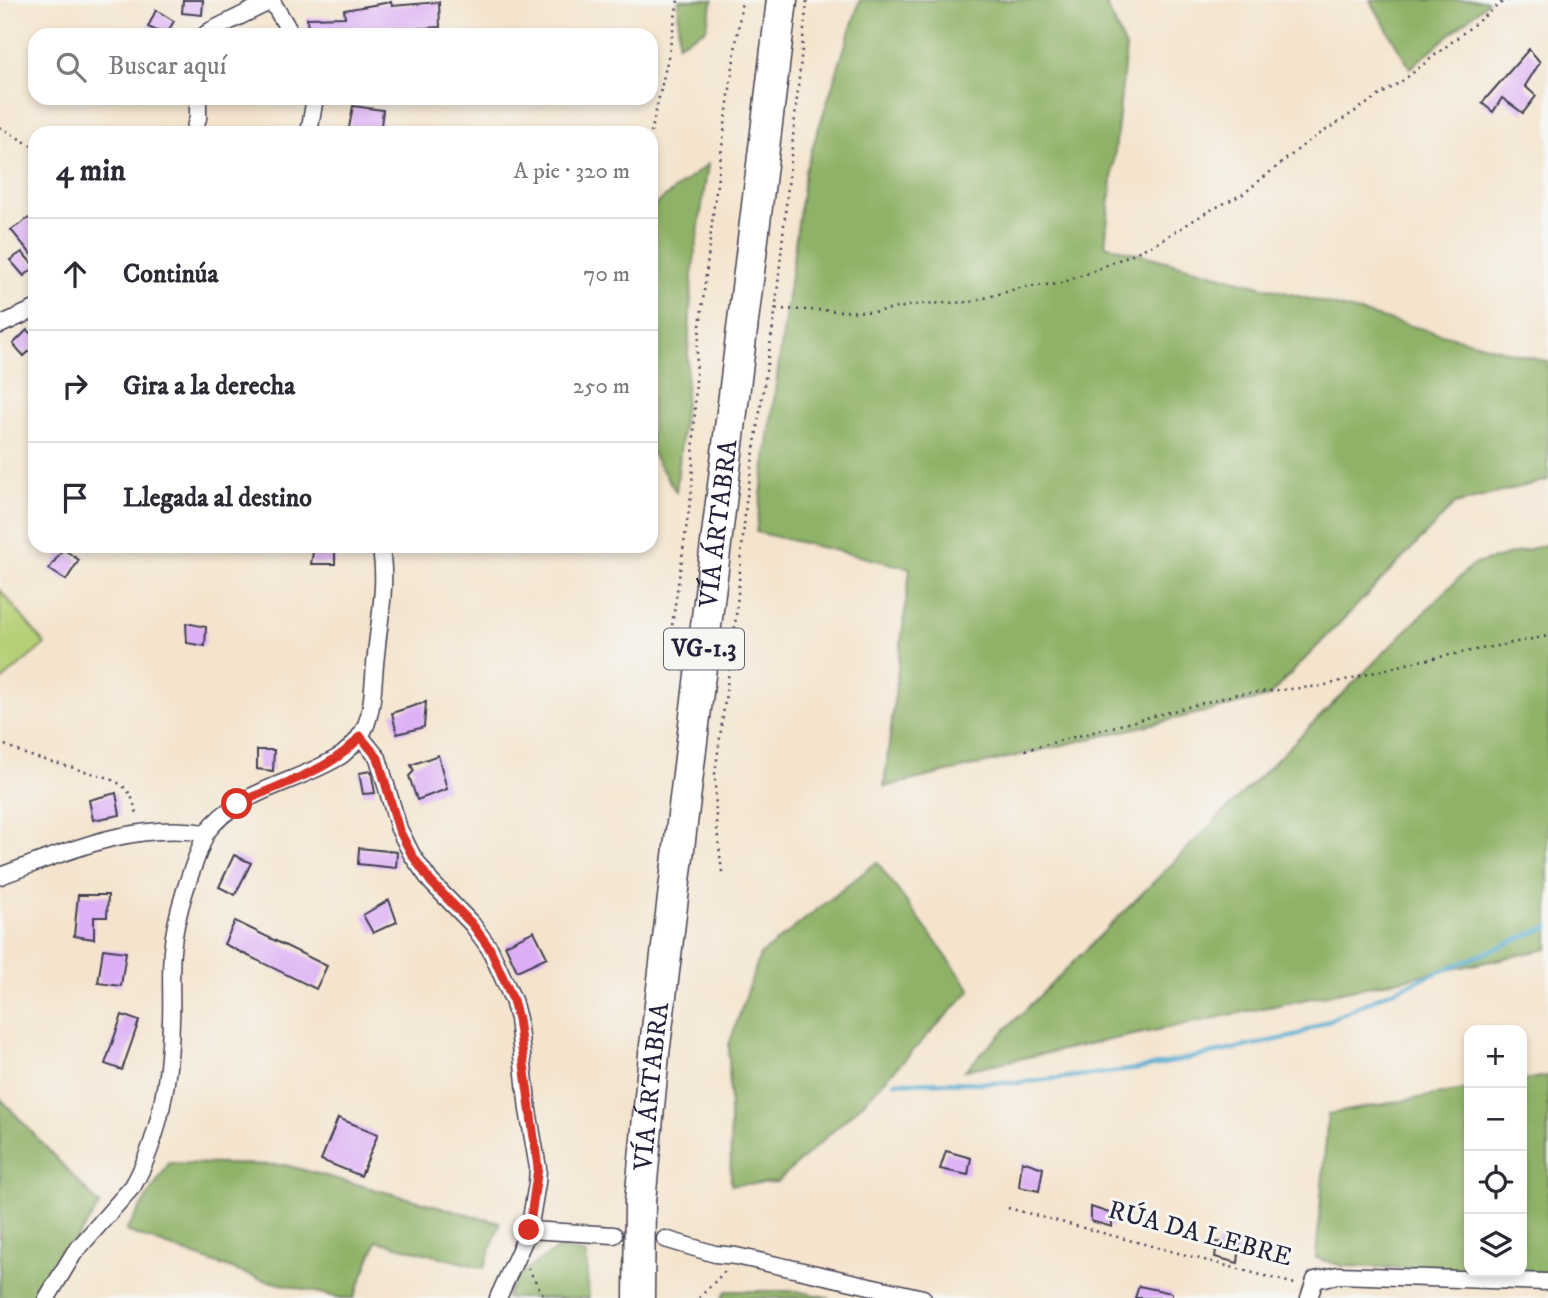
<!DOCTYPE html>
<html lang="es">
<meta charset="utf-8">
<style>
:root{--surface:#fff;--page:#f7f7f7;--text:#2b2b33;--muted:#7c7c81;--line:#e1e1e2}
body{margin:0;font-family:"IM FELL DW Pica",serif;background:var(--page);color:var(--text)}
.controls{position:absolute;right:21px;bottom:21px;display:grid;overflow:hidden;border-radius:14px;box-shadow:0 4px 10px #0003}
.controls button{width:63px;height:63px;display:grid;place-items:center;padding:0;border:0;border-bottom:2px solid var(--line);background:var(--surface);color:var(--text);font:35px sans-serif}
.stop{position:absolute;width:21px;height:21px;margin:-16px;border:5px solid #d93025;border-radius:50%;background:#fff}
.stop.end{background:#d93025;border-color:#fff;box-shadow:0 2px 7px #0008}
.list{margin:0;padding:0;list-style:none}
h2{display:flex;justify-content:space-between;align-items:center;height:91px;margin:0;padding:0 28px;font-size:30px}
h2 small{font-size:23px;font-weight:400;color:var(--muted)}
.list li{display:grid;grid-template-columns:46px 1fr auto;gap:21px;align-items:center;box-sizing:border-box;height:112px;padding:0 28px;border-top:2px solid var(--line)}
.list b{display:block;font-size:26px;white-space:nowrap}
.list em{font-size:23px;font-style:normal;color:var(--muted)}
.icon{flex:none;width:38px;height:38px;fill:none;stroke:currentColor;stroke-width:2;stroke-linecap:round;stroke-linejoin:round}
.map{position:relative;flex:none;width:1548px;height:1298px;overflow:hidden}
.search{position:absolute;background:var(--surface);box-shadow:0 4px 10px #0003;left:28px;top:28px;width:630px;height:77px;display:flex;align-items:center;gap:18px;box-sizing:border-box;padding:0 24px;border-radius:21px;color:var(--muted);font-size:26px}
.panel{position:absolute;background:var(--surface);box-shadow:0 4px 10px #0003;left:28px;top:126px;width:630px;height:427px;border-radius:21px}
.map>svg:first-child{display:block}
.green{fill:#b6d076;stroke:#6c7958;stroke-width:2}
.forest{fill:#90b267;stroke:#596a51;stroke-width:2}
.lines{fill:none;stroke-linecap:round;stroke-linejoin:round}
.stream{stroke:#4fa8cd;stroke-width:4.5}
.building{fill:#dcaff5}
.street-casing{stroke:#423f51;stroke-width:19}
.highway-casing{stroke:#423f51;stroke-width:33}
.path{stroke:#423f51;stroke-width:2.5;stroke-dasharray:2 5;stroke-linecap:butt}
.street{stroke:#fff;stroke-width:16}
.highway{stroke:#fff;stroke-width:30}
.route{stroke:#d93025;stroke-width:9}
.labels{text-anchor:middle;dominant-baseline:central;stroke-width:6;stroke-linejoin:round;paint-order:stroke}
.shield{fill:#f6f6f2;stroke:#626272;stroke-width:2}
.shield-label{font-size:24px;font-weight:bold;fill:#22223b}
.street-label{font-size:26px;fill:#22223b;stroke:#f6f6f2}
</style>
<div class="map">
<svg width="1548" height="1298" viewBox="0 0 1548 1298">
<rect width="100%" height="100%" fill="#f6f6f2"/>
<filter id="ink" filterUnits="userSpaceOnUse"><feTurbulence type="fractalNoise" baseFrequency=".0143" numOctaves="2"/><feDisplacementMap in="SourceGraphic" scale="14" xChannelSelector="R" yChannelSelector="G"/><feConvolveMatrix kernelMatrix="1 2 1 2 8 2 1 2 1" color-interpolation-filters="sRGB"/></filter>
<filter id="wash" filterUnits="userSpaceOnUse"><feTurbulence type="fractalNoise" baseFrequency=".00686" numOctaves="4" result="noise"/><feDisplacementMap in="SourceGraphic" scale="28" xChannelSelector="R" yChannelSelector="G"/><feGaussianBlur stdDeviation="1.57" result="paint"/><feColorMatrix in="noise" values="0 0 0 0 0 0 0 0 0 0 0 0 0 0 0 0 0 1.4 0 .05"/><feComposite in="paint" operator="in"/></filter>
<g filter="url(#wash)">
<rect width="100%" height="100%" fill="#f4e4ce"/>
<polygon class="green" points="0,590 45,644 0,682"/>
<g class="forest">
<polygon points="679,0 713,0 706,29 678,44"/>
<polygon points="860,0 1104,0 1126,48 1105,245 1548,362 1548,480 1455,504 1268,697 884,787 910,568 756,532 805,171"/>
<polygon points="1370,0 1484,0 1488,2 1410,68"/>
<polygon points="708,164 692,275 686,392 676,492 651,452 651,208"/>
<polygon points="1548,544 1548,949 965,1070 1472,565"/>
<polygon points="877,862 971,990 856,1110 777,1182 731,1185 729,1045 760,955"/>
<polygon points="1548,1076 1548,1273 1521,1272 1522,1080"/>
<polygon points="1469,1089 1469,1270 1343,1266 1316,1258 1328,1114"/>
<polygon points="0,1098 100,1205 44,1285 38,1298 0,1298"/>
<polygon points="169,1163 285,1165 500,1223 484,1268 377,1241 354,1298 341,1298 260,1279 126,1231"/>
<polygon points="559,1248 586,1254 589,1298 506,1298 515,1278"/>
<polygon points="726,1291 797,1291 830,1298 722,1298"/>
</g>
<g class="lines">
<polyline class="stream" points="895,1082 1016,1083 1139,1069 1295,1036 1383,995 1548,927"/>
</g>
<g id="blocks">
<g class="building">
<polygon points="183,0 203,0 202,15 182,13"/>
<polygon points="391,2 392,6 439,2 440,27 367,32 368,35 317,35 316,32 308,32 307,18 345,17 344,10"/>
<polygon points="156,10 174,21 166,35 148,27"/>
<polygon points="1529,49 1540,62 1525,86 1536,96 1523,113 1502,98 1493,112 1482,103"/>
<polygon points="353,106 383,110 380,133 348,133"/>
<polygon points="35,214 35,259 11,230"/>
<polygon points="22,252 35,267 24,276 10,260"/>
<polygon points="27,330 35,338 35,346 24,356 13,344"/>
<polygon points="314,546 335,546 335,564 311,564"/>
<polygon points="63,549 79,560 66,580 49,569"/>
<polygon points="186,623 206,627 205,646 187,643"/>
<polygon points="426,702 424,727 397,734 392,713"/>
<polygon points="257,750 274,750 273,771 257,769"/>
<polygon points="438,755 447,789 417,800 409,776 414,771 411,765"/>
<polygon points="371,771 375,793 363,794 359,773"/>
<polygon points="116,793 120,815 93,820 89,800"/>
<polygon points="359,848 397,852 396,868 358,864"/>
<polygon points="234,855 251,863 235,895 219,887"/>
<polygon points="78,895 108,895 107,917 94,917 94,939 74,936"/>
<polygon points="389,900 397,922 373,933 363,915"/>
<polygon points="235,921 327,966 316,989 224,944"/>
<polygon points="534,931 547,957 517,971 505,945"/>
<polygon points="103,949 126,952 121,986 98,983"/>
<polygon points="122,1015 139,1021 122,1070 105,1064"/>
<polygon points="338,1118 378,1134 361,1176 321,1160"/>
<polygon points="946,1151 971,1158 968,1175 940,1169"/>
<polygon points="1022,1161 1043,1168 1039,1191 1019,1187"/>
<polygon points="1091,1207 1112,1214 1112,1227 1091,1221"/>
<polygon points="1217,1242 1240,1245 1238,1263 1215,1257"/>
<polygon points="1139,1286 1172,1293 1172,1298 1135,1298"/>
</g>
</g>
</g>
<g filter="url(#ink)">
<use href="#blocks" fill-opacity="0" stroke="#423f51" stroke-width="2"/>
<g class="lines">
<g class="street-casing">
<g id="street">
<polyline points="271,0 292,35"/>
<polyline points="205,35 210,31 271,1"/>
<polyline points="193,133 198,118 198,98"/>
<polyline points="309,133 315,98"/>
<polyline points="0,325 35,309"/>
<polyline points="360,736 378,758 399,829 412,855 431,882 472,924 490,949 513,1000 518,1019 528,1110 538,1168 537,1183 529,1230 498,1298"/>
<path d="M0 876C66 852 134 821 206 833"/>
<polyline points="529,1230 614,1235"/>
<polyline points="665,1239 715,1254 736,1256 923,1298"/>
<path d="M47 1298 74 1253 133 1186C160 1138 170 1076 171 1021 172 998 170 974 172 951 176 910 191 871 206 833 238 789 299 783 342 755 352 747 361 738 366 725 374 704 373 678 376 655 379 621 388 580 380 546"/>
<polyline points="1309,1298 1315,1280 1338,1275 1548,1282"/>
</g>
</g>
<g class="highway-casing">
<g id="highway">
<path id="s1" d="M639 1298 640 1202 654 1054 782 0"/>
</g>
</g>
<g class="path">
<polyline points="0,127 35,148"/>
<polyline points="651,133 669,53 678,0"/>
<polyline points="776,309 873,312 921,304 971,302 1023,287 1058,284 1089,273 1157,243 1207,212 1243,194 1306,143 1405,79 1501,3 1509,0"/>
<polyline points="670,639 692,489 697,352 714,206 742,0"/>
<polyline points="5,745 27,755 106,777 122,785 131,795 138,817"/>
<polyline points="1025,750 1237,694 1322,686 1414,662 1548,636"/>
<polyline points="722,872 716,821 715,774 735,627 746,503 775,313 807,0"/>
<polyline points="1008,1208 1299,1285"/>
<polyline points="528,1268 545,1298"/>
<polyline points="699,1298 726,1270"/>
</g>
<use href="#street" class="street"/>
<use href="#highway" class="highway"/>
</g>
</g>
<g class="lines" filter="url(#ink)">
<path class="route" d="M237 804C276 785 335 770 360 736L378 758 399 830 412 855 431 882 472 924 490 949 513 1000 518 1019 538 1168 529 1230"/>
</g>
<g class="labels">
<rect class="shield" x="664" y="628.5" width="80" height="41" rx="5"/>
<g class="shield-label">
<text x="704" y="649">VG-1.3</text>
</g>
<g class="street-label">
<text stroke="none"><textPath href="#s1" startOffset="779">VÍA ÁRTABRA</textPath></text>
<text stroke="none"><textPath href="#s1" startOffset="212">VÍA ÁRTABRA</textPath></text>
<text transform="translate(1200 1234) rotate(15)">RÚA DA LEBRE</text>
</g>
</g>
</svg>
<div class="controls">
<button>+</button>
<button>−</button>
<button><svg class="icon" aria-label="locate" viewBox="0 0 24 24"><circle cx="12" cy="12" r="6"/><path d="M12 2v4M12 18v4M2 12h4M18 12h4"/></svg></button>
<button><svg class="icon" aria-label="layers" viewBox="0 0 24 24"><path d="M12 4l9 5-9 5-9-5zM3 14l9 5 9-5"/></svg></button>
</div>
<div class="stop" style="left:237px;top:804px"></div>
<div class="stop end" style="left:529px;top:1230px"></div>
<div class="search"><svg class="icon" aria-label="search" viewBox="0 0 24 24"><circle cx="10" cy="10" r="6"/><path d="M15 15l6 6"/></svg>Buscar aquí</div>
<section class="panel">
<h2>4 min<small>A pie · 320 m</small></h2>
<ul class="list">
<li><svg class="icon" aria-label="ahead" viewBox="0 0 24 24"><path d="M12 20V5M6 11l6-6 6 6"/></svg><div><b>Continúa</b></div><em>70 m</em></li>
<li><svg class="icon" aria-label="right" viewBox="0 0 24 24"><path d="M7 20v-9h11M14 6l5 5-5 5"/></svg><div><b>Gira a la derecha</b></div><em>250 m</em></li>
<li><svg class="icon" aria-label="arrive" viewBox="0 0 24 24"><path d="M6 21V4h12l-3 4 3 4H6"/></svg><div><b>Llegada al destino</b></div></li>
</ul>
</section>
</div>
